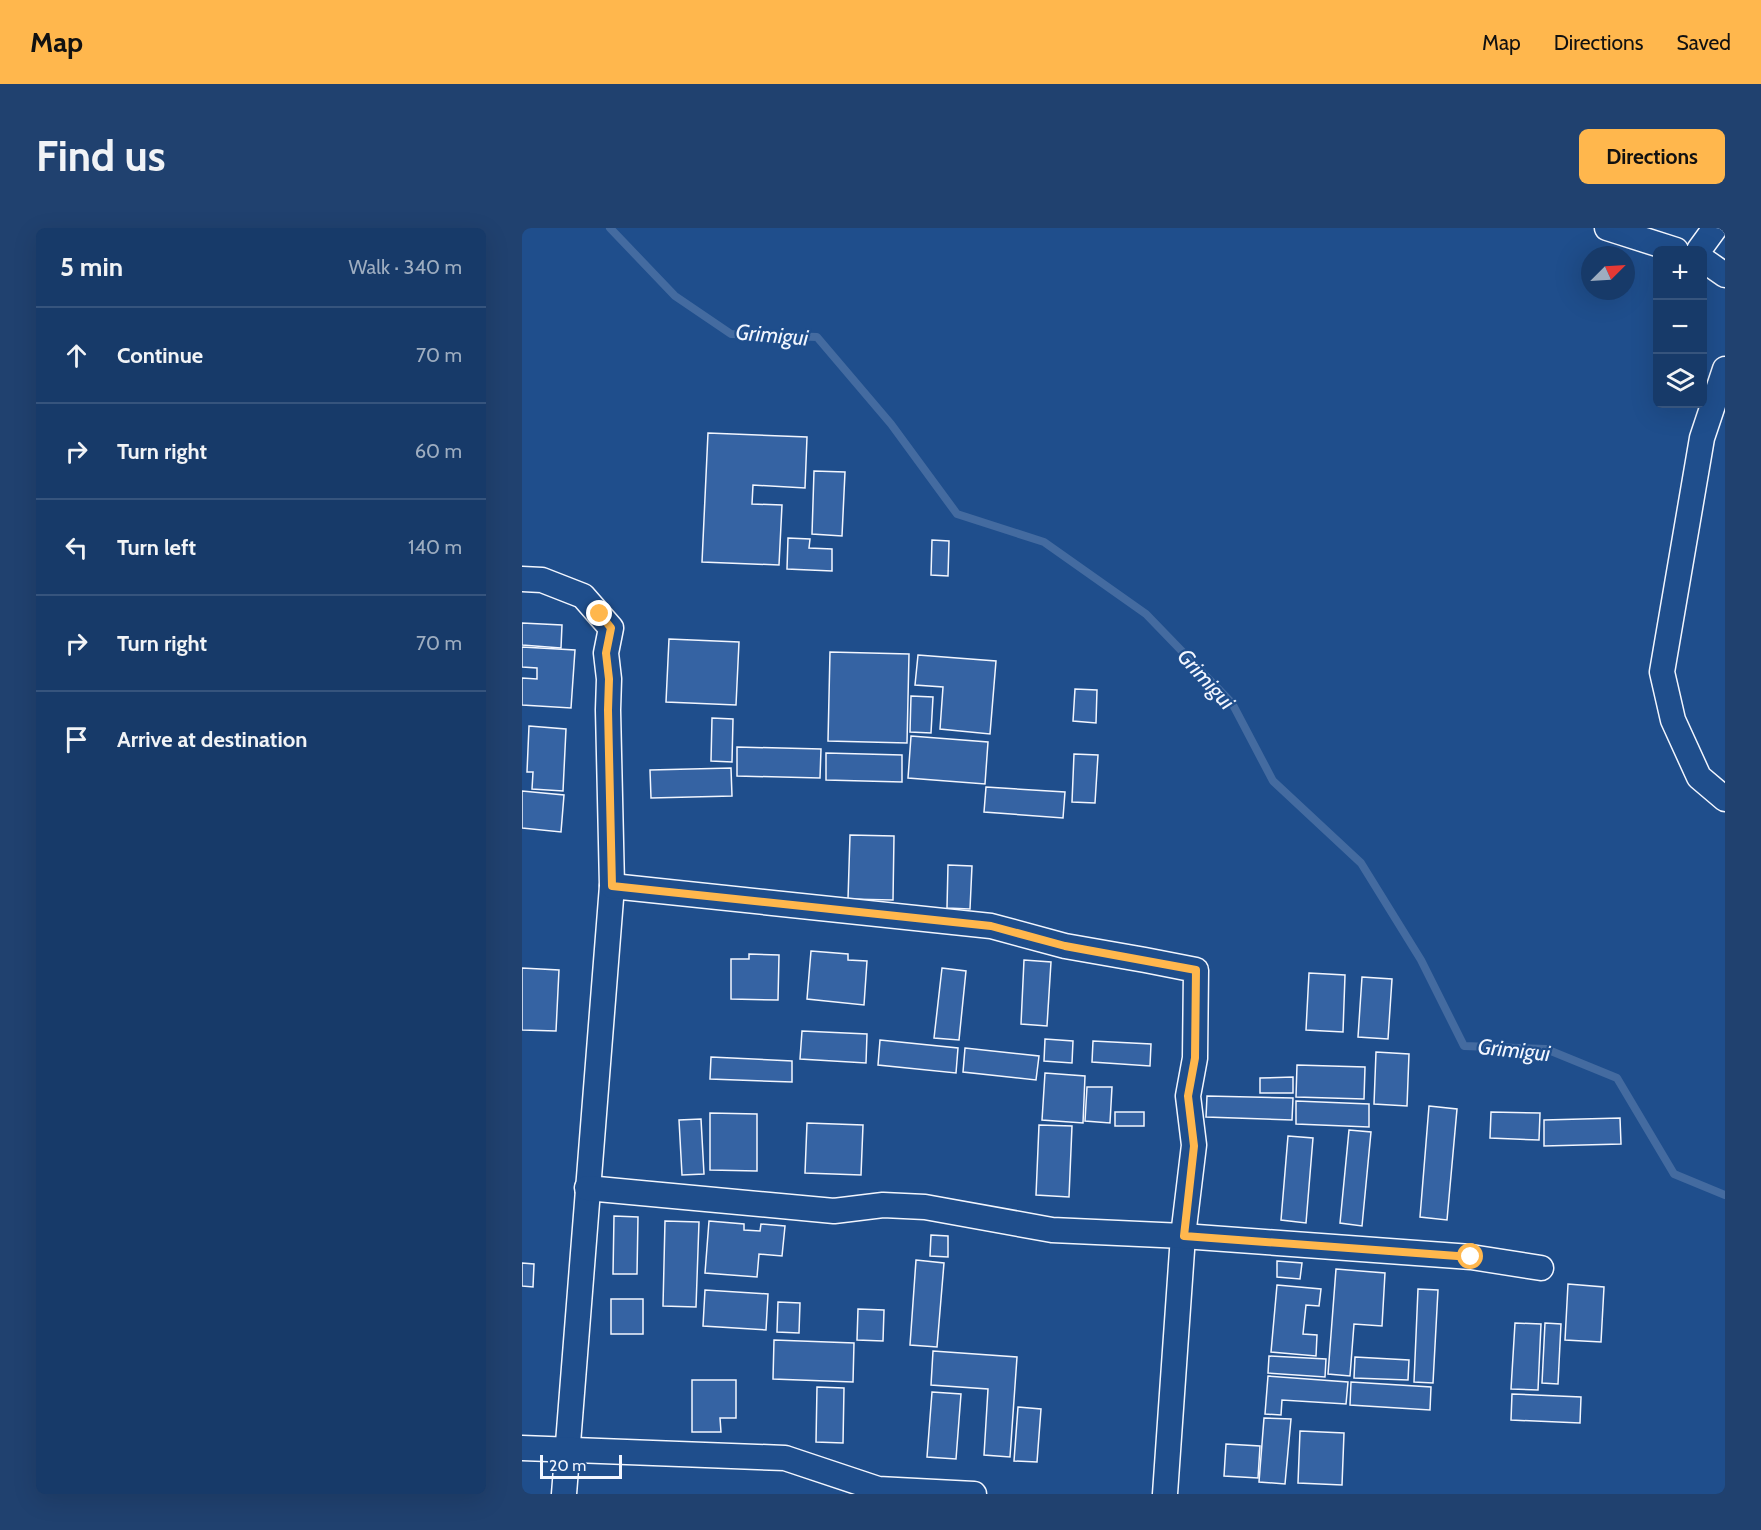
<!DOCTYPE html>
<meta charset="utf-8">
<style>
:root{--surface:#173a69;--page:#20416f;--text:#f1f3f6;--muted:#9eadc0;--line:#36547d;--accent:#ffb74d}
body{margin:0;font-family:Cabin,sans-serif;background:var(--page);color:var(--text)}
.controls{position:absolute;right:18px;top:18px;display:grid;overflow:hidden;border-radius:9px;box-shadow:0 6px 24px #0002}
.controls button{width:54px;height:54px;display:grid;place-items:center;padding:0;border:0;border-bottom:2px solid var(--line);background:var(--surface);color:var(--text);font:30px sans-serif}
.compass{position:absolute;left:1059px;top:18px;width:54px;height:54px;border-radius:50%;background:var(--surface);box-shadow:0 6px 24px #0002;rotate:66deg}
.scale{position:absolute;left:18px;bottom:15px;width:82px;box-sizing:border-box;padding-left:6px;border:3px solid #f2f6ff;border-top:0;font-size:16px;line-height:21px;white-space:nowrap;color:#f2f6ff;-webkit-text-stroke:4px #1f4e8c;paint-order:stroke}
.stop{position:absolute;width:18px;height:18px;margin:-14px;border:4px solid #ffb74d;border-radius:50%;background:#fff}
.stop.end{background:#ffb74d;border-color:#fff;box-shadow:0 2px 6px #0008}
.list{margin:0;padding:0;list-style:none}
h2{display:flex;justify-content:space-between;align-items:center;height:78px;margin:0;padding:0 24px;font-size:26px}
h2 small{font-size:20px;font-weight:400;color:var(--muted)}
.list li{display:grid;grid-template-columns:39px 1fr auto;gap:18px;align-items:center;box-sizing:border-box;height:96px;padding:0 24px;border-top:2px solid var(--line)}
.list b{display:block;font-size:22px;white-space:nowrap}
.list em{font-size:20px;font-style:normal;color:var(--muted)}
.icon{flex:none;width:33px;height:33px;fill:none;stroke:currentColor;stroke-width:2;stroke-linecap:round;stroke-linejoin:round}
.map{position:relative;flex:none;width:1203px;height:1266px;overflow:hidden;border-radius:9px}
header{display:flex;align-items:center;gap:36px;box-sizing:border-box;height:84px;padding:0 30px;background:var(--accent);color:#111}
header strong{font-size:28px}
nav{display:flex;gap:33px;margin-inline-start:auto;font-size:21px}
.intro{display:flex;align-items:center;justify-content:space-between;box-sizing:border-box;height:144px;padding:0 36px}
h1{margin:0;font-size:42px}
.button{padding:15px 27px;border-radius:9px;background:var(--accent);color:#111;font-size:21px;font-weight:700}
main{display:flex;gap:36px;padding:0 36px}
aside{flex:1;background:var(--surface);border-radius:9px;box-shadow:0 6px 24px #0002}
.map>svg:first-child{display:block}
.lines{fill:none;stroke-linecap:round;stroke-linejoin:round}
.stream{stroke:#446ba0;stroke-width:8}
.building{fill:#3563a3;stroke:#f2f6ff;stroke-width:1.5}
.street-casing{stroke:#f2f6ff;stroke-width:27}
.street{stroke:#1f4e8c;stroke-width:24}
.route{stroke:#ffb74d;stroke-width:8}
.labels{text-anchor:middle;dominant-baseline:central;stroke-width:4.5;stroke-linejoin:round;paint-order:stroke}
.water-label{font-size:22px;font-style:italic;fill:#f2f6ff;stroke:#1f4e8c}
</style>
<header>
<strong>Map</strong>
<nav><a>Map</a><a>Directions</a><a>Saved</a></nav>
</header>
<div class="intro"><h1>Find us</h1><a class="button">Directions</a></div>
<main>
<aside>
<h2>5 min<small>Walk · 340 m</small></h2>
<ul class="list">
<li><svg class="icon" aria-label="ahead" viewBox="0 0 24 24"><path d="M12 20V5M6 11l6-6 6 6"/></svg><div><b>Continue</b></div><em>70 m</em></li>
<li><svg class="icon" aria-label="right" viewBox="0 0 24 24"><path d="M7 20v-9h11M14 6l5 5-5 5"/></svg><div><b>Turn right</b></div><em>60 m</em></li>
<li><svg class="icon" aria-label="left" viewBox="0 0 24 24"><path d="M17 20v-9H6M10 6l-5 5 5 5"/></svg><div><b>Turn left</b></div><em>140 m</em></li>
<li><svg class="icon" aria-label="right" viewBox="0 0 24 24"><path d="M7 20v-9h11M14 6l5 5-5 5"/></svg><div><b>Turn right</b></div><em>70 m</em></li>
<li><svg class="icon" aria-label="arrive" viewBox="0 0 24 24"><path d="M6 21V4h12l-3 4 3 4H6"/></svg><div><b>Arrive at destination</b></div></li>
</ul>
</aside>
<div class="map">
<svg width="1203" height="1266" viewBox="0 0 1203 1266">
<rect width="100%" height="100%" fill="#1f4e8c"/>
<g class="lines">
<polyline class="stream" points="88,0 153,68 209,106 295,109 369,196 435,286 522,314 624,386 710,475 751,553 839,635 899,732 942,818 1024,821 1095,850 1152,946 1203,967"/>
</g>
<g class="building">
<polygon points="186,205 285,209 283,260 231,257 230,276 260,277 257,337 180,334"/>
<polygon points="292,243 323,244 320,308 290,306"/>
<polygon points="266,310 288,311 287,320 310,321 310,343 265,341"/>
<polygon points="410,312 427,313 426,348 409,347"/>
<polygon points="0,395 40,397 39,420 0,417"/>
<polygon points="147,411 217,414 214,477 144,474"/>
<polygon points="0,419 53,422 49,480 0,477 0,450 15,451 15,440 0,439"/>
<polygon points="308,424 387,426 385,515 306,513"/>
<polygon points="396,427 474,433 468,506 418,501 421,459 393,457"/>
<polygon points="553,461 575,462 574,495 551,493"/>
<polygon points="389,468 411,469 409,505 388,504"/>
<polygon points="190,490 211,491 210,534 189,533"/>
<polygon points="7,498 44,501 41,563 10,561 11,544 5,544"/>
<polygon points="389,508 466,514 463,556 386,550"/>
<polygon points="215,519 299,521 298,550 215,548"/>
<polygon points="304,525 380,527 380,554 304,552"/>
<polygon points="552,526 576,527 573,575 550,574"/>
<polygon points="209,540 210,568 129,570 128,542"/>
<polygon points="464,559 543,564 541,590 462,584"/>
<polygon points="0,563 42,567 39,604 0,600"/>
<polygon points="328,607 372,608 371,672 326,671"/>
<polygon points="426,637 450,638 448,681 425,680"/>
<polygon points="289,723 326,726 326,732 345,733 342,777 285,771"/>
<polygon points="227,726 257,727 256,772 209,771 209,731 227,731"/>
<polygon points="502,732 529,734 525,798 499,796"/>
<polygon points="0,740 37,742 34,803 0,802"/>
<polygon points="420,740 444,743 437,812 412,810"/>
<polygon points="787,745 823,747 821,804 784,802"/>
<polygon points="840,749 870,751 866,811 836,809"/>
<polygon points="280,803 345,806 344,835 278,831"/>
<polygon points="523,811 551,813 550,835 522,833"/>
<polygon points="358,812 436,820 434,845 356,837"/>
<polygon points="571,813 629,816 628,838 570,834"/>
<polygon points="443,820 517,828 514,852 441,844"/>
<polygon points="854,824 887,826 885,878 852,876"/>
<polygon points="189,829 270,833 270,854 188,851"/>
<polygon points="775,837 843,839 842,871 774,869"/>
<polygon points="523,845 563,848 561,895 520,892"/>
<polygon points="771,849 771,865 738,865 738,850"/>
<polygon points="565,859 590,859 588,895 563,893"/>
<polygon points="685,868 771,870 770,892 684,889"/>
<polygon points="774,873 847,876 847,899 774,896"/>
<polygon points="907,878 935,881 925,992 898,989"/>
<rect x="593" y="884" width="29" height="14"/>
<polygon points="969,884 1018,885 1017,912 968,910"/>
<polygon points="188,885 235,886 235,943 188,942"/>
<polygon points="1098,890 1099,916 1022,918 1022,892"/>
<polygon points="179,891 182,946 160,947 157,892"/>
<polygon points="285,895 341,897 339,947 283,945"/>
<polygon points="517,897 550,898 547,969 514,967"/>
<polygon points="827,902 849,904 840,998 818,995"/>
<polygon points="766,908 791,910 784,995 759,992"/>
<polygon points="92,988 116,989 115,1046 91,1046"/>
<polygon points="143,993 177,994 174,1079 141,1078"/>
<polygon points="187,993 222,996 222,1002 238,1003 239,996 263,998 260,1028 237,1026 235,1049 183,1045"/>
<polygon points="409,1007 426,1008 426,1029 408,1028"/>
<polygon points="394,1032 422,1035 415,1119 388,1117"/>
<polygon points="755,1033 780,1035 778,1051 755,1049"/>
<polygon points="0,1035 12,1036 11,1059 0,1058"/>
<polygon points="814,1041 863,1045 860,1098 832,1096 828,1148 806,1146"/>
<polygon points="1046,1056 1082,1059 1079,1114 1043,1112"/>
<polygon points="755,1057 799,1061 797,1078 784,1077 781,1106 795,1107 794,1128 749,1124"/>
<polygon points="896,1061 916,1062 911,1155 892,1154"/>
<polygon points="183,1062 246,1066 244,1102 181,1098"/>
<rect x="89" y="1071" width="32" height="35"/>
<polygon points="256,1074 278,1075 277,1105 255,1104"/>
<polygon points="336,1081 362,1082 361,1113 335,1112"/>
<polygon points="993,1095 1019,1096 1016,1162 989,1161"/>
<polygon points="1023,1095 1039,1096 1036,1156 1020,1155"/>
<polygon points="252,1112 332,1115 331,1154 251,1151"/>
<polygon points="411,1123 495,1129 488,1229 462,1227 466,1161 409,1157"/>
<polygon points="747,1128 804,1131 803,1149 746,1145"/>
<polygon points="833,1129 887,1132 886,1152 832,1150"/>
<polygon points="746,1148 826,1154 824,1176 760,1172 759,1187 743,1186"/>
<polygon points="170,1152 214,1152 214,1190 198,1190 199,1204 170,1204"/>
<polygon points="829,1154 909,1159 908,1182 828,1177"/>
<polygon points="295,1159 322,1160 321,1215 294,1214"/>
<polygon points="410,1164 439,1166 434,1231 405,1229"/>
<polygon points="990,1166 1059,1169 1058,1195 989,1192"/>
<polygon points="496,1179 519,1181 515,1234 492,1233"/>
<polygon points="742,1190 769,1191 763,1256 737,1254"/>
<polygon points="778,1203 822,1205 820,1257 776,1255"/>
<polygon points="704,1216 738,1218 736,1250 702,1248"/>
</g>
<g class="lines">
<g class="street-casing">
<g id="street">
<polyline points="1085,0 1154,22"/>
<polyline points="1177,22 1193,0"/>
<polyline points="1180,31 1203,47"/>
<polyline points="1203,141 1180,210 1140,444 1151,492 1177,549 1203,571"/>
<polyline points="0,351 20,352 61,368 89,400 84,425 87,451 86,482 90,658 42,1266"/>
<polyline points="90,658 469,698 543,718 623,732 674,742 673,830 666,868 672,917 661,1008 643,1266"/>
<polyline points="65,960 312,983 361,977 403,979 530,1002 661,1008 949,1029 1019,1040"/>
<polyline points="0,1220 263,1230 356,1261 452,1266"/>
</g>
</g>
<use href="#street" class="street"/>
</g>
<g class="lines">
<polyline class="route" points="78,386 89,400 84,425 87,451 86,482 90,658 469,698 543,718 674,742 673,830 666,868 672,918 662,1008 949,1029"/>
</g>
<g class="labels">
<g class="water-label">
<text transform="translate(250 107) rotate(5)">Grimigui</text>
<text transform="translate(684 451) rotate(48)">Grimigui</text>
<text transform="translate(992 822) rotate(6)">Grimigui</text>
</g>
</g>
</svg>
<div class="controls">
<button>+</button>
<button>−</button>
<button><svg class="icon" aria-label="layers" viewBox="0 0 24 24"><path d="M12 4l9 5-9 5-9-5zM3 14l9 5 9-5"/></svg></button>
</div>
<svg class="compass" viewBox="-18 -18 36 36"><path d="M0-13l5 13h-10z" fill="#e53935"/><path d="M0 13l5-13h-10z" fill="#9eadc0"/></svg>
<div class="scale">20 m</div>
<div class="stop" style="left:949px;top:1029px"></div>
<div class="stop end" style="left:78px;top:386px"></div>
</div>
</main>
